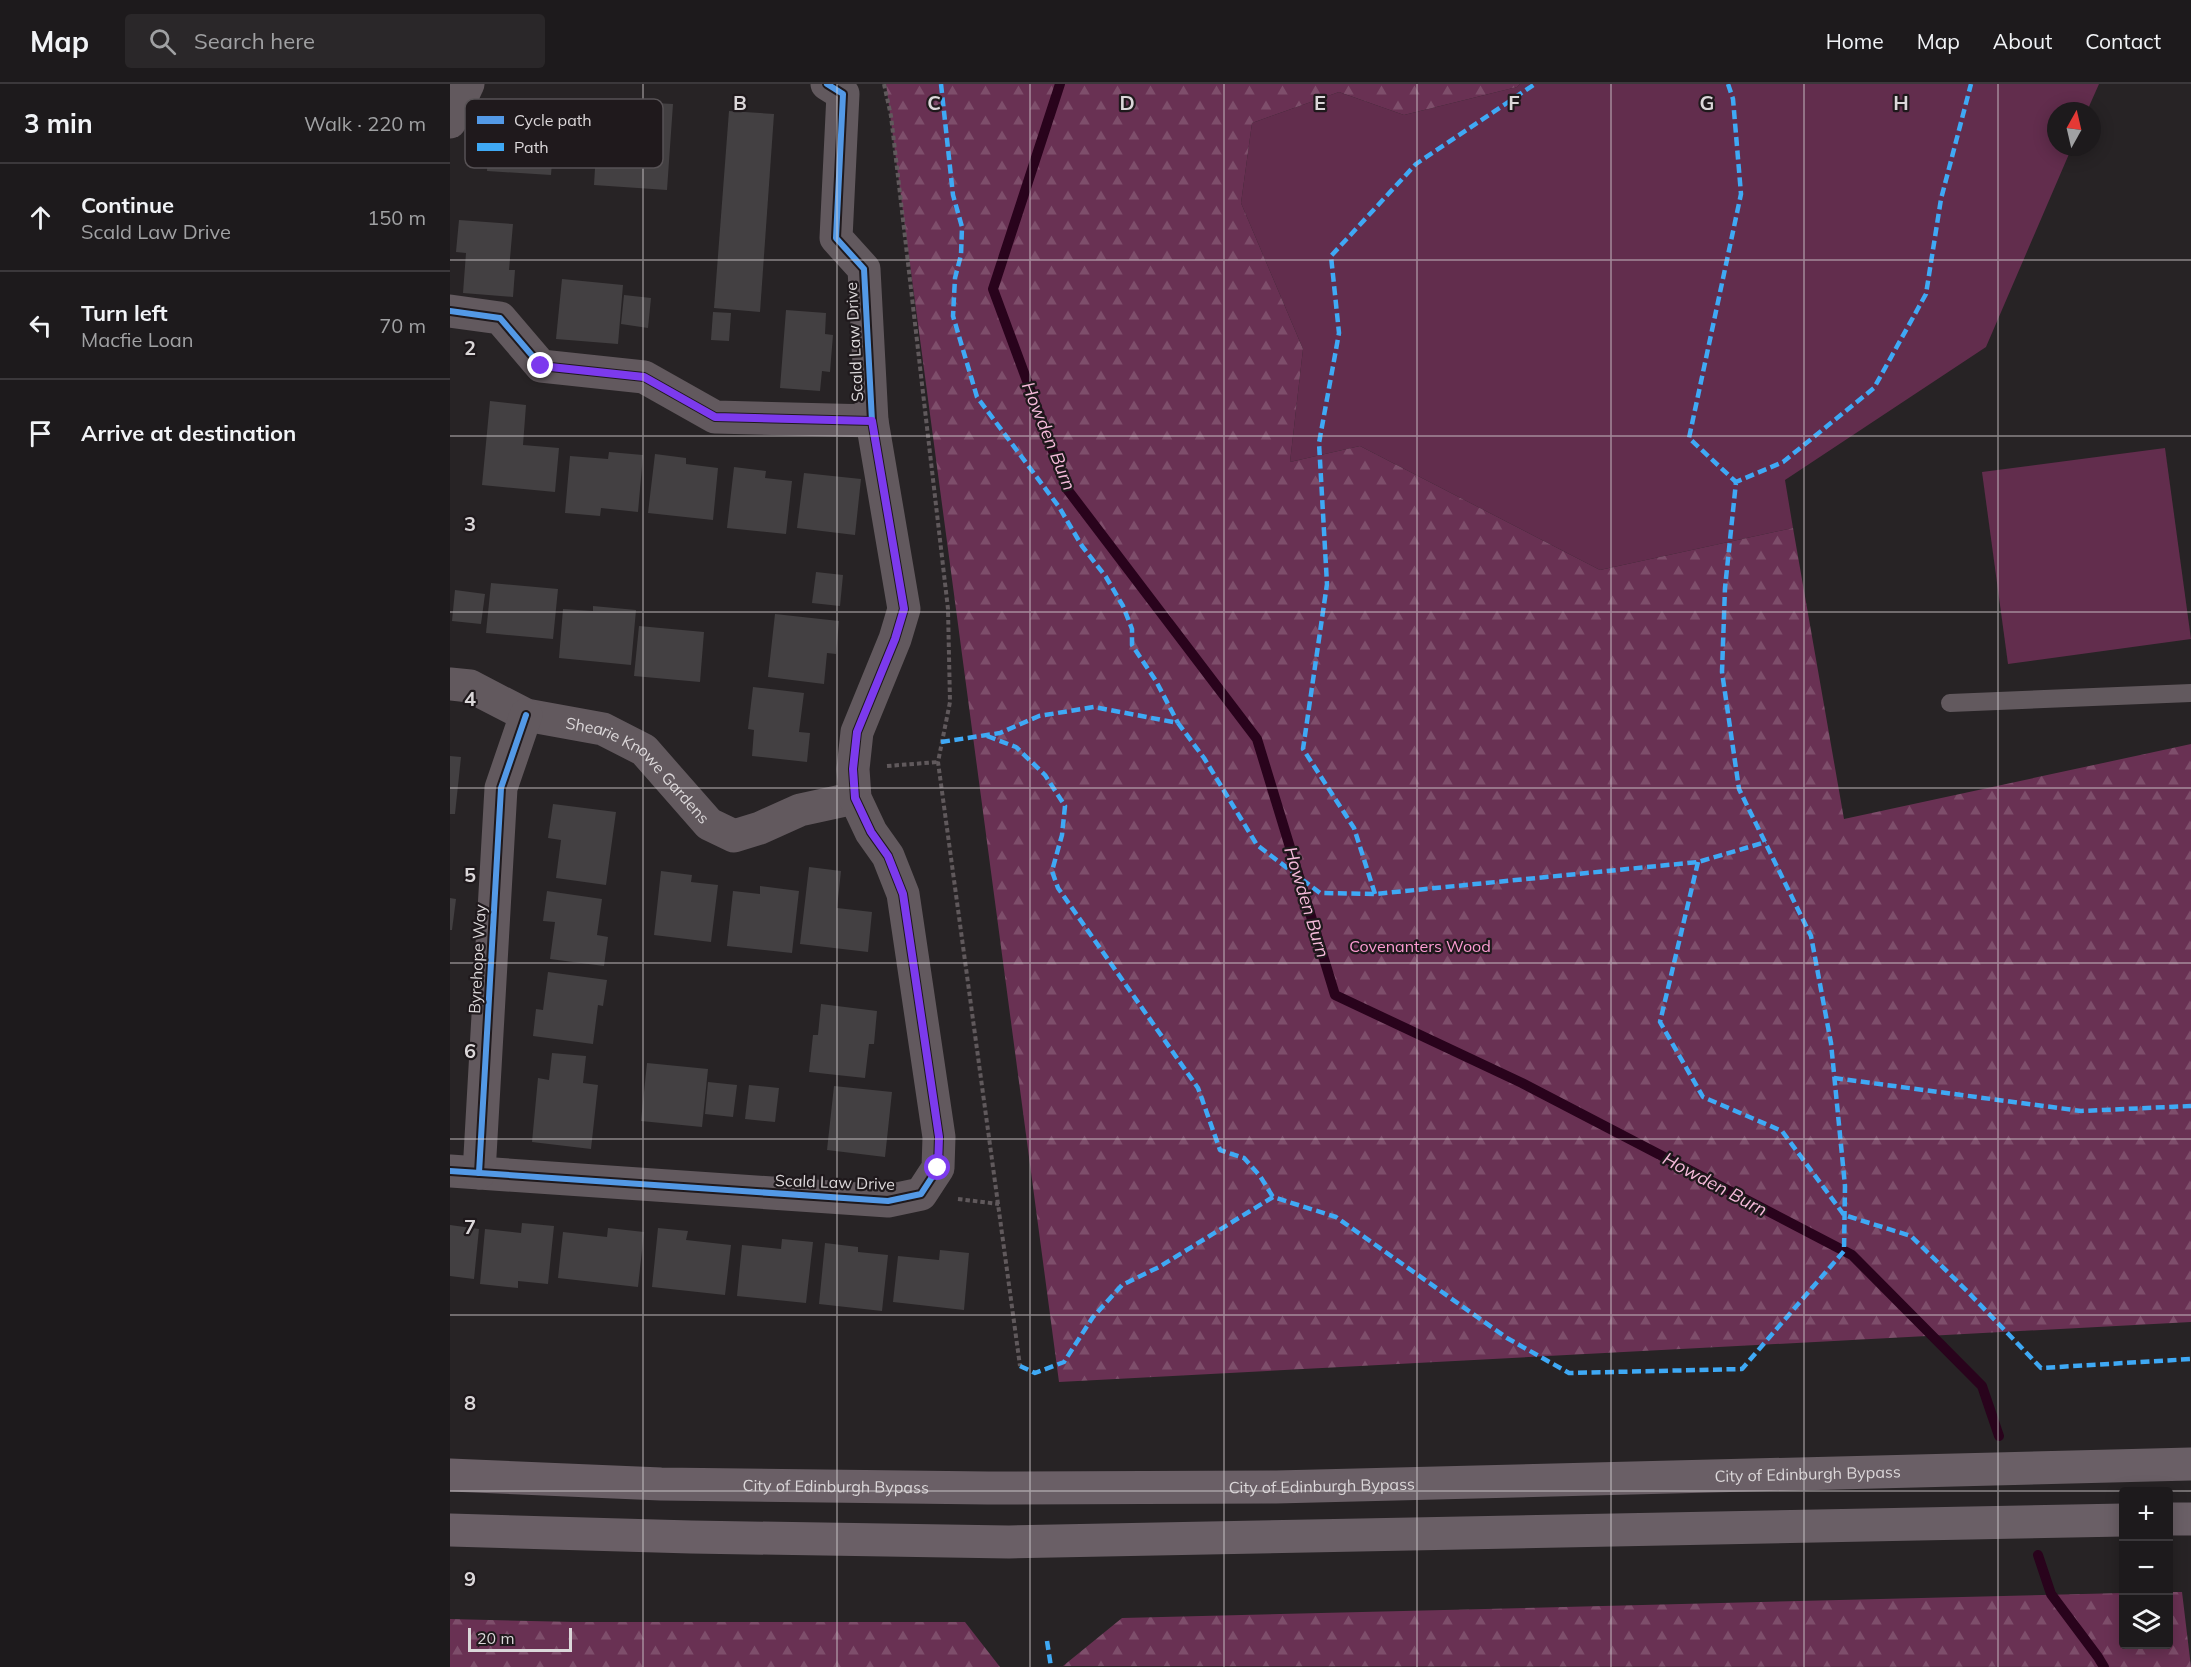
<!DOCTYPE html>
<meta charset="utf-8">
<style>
:root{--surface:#1d1a1c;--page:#2a2729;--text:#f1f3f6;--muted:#a0a1a3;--line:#3b383b}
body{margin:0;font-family:Mulish,sans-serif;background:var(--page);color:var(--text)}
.controls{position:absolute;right:18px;bottom:18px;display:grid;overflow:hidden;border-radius:6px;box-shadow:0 3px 15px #0003}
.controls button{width:54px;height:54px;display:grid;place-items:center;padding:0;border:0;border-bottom:2px solid var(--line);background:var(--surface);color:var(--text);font:30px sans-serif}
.compass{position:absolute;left:1597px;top:18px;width:54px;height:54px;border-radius:50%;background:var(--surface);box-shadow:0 3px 15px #0003;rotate:8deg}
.scale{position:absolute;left:18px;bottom:15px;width:104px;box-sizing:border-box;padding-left:6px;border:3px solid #dbd7d9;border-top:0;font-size:16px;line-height:21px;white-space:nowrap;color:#dbd7d9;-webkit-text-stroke:4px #1f191c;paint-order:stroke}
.stop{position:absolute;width:18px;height:18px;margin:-14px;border:4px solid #7c3aed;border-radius:50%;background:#fff}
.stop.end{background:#7c3aed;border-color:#fff;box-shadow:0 2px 6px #0008}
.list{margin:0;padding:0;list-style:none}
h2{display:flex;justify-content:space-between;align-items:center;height:78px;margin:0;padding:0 24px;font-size:26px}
h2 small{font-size:20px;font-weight:400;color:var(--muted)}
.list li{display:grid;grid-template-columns:39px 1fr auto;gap:18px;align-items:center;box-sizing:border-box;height:108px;padding:0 24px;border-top:2px solid var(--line)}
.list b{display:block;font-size:22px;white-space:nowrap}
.list p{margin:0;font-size:20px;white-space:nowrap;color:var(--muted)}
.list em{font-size:20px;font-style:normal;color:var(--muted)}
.icon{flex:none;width:33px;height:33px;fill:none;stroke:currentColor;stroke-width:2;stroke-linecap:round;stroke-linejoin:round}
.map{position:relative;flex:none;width:1741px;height:1583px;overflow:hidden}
header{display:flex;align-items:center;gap:36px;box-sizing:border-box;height:84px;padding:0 30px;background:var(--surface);border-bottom:2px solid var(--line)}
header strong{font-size:28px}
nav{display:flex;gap:33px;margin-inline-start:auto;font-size:21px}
.search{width:420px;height:54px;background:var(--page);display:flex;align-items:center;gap:15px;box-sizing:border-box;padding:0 21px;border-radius:6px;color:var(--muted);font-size:22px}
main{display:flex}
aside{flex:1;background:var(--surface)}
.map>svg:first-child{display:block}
.green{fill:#622d4d}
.forest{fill:url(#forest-firs)}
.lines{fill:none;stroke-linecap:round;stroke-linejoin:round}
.stream{stroke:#29031c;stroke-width:10}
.building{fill:#434042}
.path{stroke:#60595c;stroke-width:4;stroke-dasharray:4.5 3;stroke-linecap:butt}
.lane{stroke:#62595e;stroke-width:18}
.street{stroke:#62595e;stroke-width:33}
.highway{stroke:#6a5f66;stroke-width:33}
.quiet{stroke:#3fa9f5;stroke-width:4.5;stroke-dasharray:9 4.5;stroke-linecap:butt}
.cycleway-casing{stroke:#1f191c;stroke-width:10}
.cycleway{stroke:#5399e6;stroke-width:6}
.route{stroke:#7c3aed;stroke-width:8}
.grid{fill:none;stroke:#dbd7d9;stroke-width:1.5;stroke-opacity:0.55}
.labels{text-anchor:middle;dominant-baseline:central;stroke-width:4.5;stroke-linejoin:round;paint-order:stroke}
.street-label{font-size:16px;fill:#dbd7d9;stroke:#1f191c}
.park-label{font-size:16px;fill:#fd9cd3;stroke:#1f191c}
.water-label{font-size:18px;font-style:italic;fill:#f6bbdb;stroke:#1f191c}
.key{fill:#1f191c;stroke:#575255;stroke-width:1.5}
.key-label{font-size:16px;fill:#dbd7d9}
.grid-label{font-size:20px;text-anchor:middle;font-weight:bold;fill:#dbd7d9;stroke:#1f191c;stroke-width:4.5;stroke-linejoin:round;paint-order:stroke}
</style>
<header>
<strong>Map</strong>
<div class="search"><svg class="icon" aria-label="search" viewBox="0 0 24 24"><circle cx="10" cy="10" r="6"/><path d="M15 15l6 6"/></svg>Search here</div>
<nav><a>Home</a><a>Map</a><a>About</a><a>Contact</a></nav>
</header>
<main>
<aside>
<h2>3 min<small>Walk · 220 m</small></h2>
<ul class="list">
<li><svg class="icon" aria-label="ahead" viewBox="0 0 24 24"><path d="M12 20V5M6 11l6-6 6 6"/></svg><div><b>Continue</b><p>Scald Law Drive</p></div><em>150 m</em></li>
<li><svg class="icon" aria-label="left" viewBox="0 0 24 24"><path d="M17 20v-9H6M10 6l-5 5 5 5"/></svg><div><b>Turn left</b><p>Macfie Loan</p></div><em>70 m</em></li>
<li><svg class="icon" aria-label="arrive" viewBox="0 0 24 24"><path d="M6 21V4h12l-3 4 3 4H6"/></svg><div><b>Arrive at destination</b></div></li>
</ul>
</aside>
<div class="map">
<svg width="1741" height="1583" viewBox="0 0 1741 1583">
<defs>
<pattern id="forest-firs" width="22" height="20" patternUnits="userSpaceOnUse" patternTransform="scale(1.5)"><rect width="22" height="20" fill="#693153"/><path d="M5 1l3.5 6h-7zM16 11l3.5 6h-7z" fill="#7e4e6b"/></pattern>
</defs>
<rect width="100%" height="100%" fill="#272325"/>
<g class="green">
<polygon points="1070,0 1649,0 1637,27 1606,27 1606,63 1622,63 1536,263 1335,396 1343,444 1150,486 910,362 840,378 853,265 791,119 802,39 889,8 954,31 1067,3"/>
<polygon points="1715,364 1741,555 1558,580 1532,388"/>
</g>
<g class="forest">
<polygon points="436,0 1070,0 1067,3 954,31 889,8 802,39 791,119 853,265 840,378 910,362 1150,486 1343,444 1394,735 1741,660 1741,1238 609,1298"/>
<polygon points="1719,1508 1732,1508 1741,1583 613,1582 672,1534 1673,1509 1674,1560 1718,1560"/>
<polygon points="0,1535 124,1538 515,1538 550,1583 0,1583"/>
</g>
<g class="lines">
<g class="stream">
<polyline points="610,0 543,205 617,405 807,655 885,911 1072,999 1402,1171 1532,1302 1549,1352"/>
<polyline points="1588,1471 1601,1510 1648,1573 1654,1583"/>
</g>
</g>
<g class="building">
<polygon points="186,18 223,20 217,106 144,101 147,51 183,54"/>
<polygon points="40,27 104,31 104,45 131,46 129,80 102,78 101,91 37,87"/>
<polygon points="279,27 324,30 310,228 264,224"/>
<polygon points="9,136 63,140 59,186 65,186 63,213 13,209 16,169 6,168"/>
<polygon points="112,195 173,201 168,260 106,255"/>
<polygon points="174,211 201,214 198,244 171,240"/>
<polygon points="336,226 376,229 375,250 383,251 381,275 380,288 372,287 370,307 330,304"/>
<polygon points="263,228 281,229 279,257 261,256"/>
<polygon points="40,317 76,321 73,361 109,364 105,408 32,401"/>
<polygon points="159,368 193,371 188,428 151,424 150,432 115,429 120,372 158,375"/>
<polygon points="205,370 236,374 236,380 268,384 263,436 198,429"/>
<polygon points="284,383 316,387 315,394 342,397 336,450 277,444"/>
<polygon points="354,389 411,395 405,451 347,444"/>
<polygon points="366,488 393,491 390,522 362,519"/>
<polygon points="41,499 108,505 103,555 36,549"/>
<polygon points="5,506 35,510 31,540 2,537"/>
<polygon points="143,522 186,526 181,581 109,574 113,525 143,527"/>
<polygon points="325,530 389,537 386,570 377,569 374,600 318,593"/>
<polygon points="189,542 254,548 250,598 184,592"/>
<polygon points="303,603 354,609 349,648 360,649 357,678 302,672 304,646 298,645"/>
<polygon points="0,672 11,673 5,730 0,730"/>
<polygon points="103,720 166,728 156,801 106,794 111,756 98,754"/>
<polygon points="359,783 391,787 387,824 422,828 418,868 350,860"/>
<polygon points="211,787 242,791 241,798 268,801 261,858 204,851"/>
<polygon points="310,802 349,807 342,869 277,862 283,807 310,810"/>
<polygon points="97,807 152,815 147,851 158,853 154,882 100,875 105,838 93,837"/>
<polygon points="0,814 6,815 2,846 0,846"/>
<polygon points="98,888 157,896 153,922 148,921 143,960 83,952 86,925 93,926"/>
<polygon points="371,920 427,927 424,960 419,960 415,994 359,988 363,951 368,951"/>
<polygon points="102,969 136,972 133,999 148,1001 141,1065 82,1058 88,994 99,996"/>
<polygon points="197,979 258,985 252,1043 191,1037"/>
<polygon points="258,998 287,1001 283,1033 255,1030"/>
<polygon points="299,1001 329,1004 325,1038 295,1035"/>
<polygon points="384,1002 442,1008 435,1073 377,1066"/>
<polygon points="72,1139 104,1142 98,1200 68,1197 68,1204 30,1200 35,1145 71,1149"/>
<polygon points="0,1141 29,1145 24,1195 0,1192"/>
<polygon points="158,1144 194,1148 188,1203 108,1194 113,1148 157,1153"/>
<polygon points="208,1144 238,1147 236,1156 281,1161 275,1211 202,1203"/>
<polygon points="332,1155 363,1158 356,1219 287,1212 292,1161 331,1165"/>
<polygon points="375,1159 408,1163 408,1168 438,1171 432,1227 369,1220"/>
<polygon points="490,1166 519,1169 514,1226 443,1218 448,1172 489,1176"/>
</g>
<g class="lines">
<g class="path">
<polyline points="434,0 441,32 498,525 500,618 488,678 570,1282"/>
<polyline points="437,682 488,678"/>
<polyline points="508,1115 549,1120"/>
</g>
<polyline class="lane" points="1500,619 1741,609"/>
<g class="street">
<polyline points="0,38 18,0"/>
<polyline points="0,227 50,234 91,282 194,293 265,333 422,337"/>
<path id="s1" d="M0 600 20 602 76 631 153 645 194 666 259 740 284 752 310 744 350 726 405 714"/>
<polyline points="0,1087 438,1117 471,1110 488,1084 489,1053 453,810 438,772 421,748 405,714 403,685 407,648 445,555 454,525 422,337 414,185 386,154 393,10 377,0"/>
<polyline points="29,1089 51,704 76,631"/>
</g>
<g class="highway">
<path id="s2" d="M0 1391 211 1400 538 1404 826 1403 1741 1380"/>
<polyline points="1718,1435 1741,1435"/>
<polyline points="0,1446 241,1453 559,1458 1674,1436"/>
</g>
<g class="quiet">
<polyline points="491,0 503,111 512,143 511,171 505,194 503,232 527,313 609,423 632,462 656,493 673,522 682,545 682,561 706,597 728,639"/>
<polyline points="1278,0 1283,15 1291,110 1239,354 1286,398"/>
<polyline points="537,652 566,663 595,691 615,722 612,751 602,787 608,804 748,1004 770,1066 794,1074 810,1092 823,1113"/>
<polyline points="491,658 550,649 589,632 644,623 728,639 754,674 807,761 870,809 925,810 1248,778 1316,758"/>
<polyline points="1248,778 1210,938 1253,1013 1332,1047 1394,1131 1461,1152 1517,1207 1591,1284 1741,1275"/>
<polyline points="925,810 904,744 853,665 877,500 869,359 889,249 881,172 966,80 1085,0"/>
<polyline points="1384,994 1631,1027 1741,1022"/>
<polyline points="570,1282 585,1289 614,1278 643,1233 672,1201 709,1183 823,1113 886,1133 1057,1254 1119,1289 1292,1285 1394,1167 1395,1102 1381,959 1361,852 1289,705 1272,588 1275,504 1286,398 1333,378 1424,304 1476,210 1491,115 1521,0"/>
<polyline points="597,1557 601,1583"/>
</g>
<g class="cycleway-casing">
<g id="cycleway">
<polyline points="0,227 50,234 91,282 194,293 265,333 422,337"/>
<polyline points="0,1087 438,1117 471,1110 488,1084 489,1053 453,810 438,772 421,748 405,714 403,685 407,648 445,555 454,525 422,337 414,185 386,154 393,10 377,0"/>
<polyline points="29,1089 51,704 76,631"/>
</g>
</g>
<use href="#cycleway" class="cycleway"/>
</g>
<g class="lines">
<polyline class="route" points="91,282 194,293 265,333 422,337 454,525 445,555 407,648 403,685 405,714 421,748 438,772 453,810 489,1053 488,1084"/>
</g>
<path class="grid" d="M193 0V1583M387 0V1583M580 0V1583M774 0V1583M967 0V1583M1161 0V1583M1354 0V1583M1548 0V1583M0 176H1741M0 352H1741M0 528H1741M0 704H1741M0 879H1741M0 1055H1741M0 1231H1741M0 1407H1741"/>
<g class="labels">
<g class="street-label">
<text transform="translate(404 258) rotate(-93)">Scald Law Drive</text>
<text stroke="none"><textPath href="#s1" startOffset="213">Shearie Knowe Gardens</textPath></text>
<text transform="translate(27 875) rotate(-87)">Byrehope Way</text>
<text transform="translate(385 1098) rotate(2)">Scald Law Drive</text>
<text stroke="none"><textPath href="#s2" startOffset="1358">City of Edinburgh Bypass</textPath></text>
<text stroke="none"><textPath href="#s2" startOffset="386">City of Edinburgh Bypass</textPath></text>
<text stroke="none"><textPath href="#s2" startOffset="872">City of Edinburgh Bypass</textPath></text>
</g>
<g class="park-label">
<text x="970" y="862">Covenanters Wood</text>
</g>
<g class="water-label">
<text transform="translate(599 352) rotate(68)">Howden Burn</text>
<text transform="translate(857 818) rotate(73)">Howden Burn</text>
<text transform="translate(1265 1100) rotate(28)">Howden Burn</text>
</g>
</g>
<rect x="15" y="15" width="198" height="69" rx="9" class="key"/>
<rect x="27" y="32" width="27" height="8" fill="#5399e6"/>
<rect x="27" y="59" width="27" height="8" fill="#3fa9f5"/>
<g class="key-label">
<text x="64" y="42">Cycle path</text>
<text x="64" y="69">Path</text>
</g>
<g class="grid-label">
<text x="290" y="26">B</text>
<text x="484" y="26">C</text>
<text x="677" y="26">D</text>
<text x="870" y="26">E</text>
<text x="1064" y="26">F</text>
<text x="1257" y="26">G</text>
<text x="1451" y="26">H</text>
<text x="20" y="271">2</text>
<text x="20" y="447">3</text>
<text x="20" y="622">4</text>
<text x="20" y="798">5</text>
<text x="20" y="974">6</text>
<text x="20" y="1150">7</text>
<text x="20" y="1326">8</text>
<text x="20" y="1502">9</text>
</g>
</svg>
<div class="controls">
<button>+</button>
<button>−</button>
<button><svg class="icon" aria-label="layers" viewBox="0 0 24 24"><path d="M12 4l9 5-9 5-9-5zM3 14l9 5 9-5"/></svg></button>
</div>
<svg class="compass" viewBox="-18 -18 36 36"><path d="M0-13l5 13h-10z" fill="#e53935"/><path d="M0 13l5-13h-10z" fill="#a0a1a3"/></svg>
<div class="scale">20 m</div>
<div class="stop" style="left:488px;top:1084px"></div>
<div class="stop end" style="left:91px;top:282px"></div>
</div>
</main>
